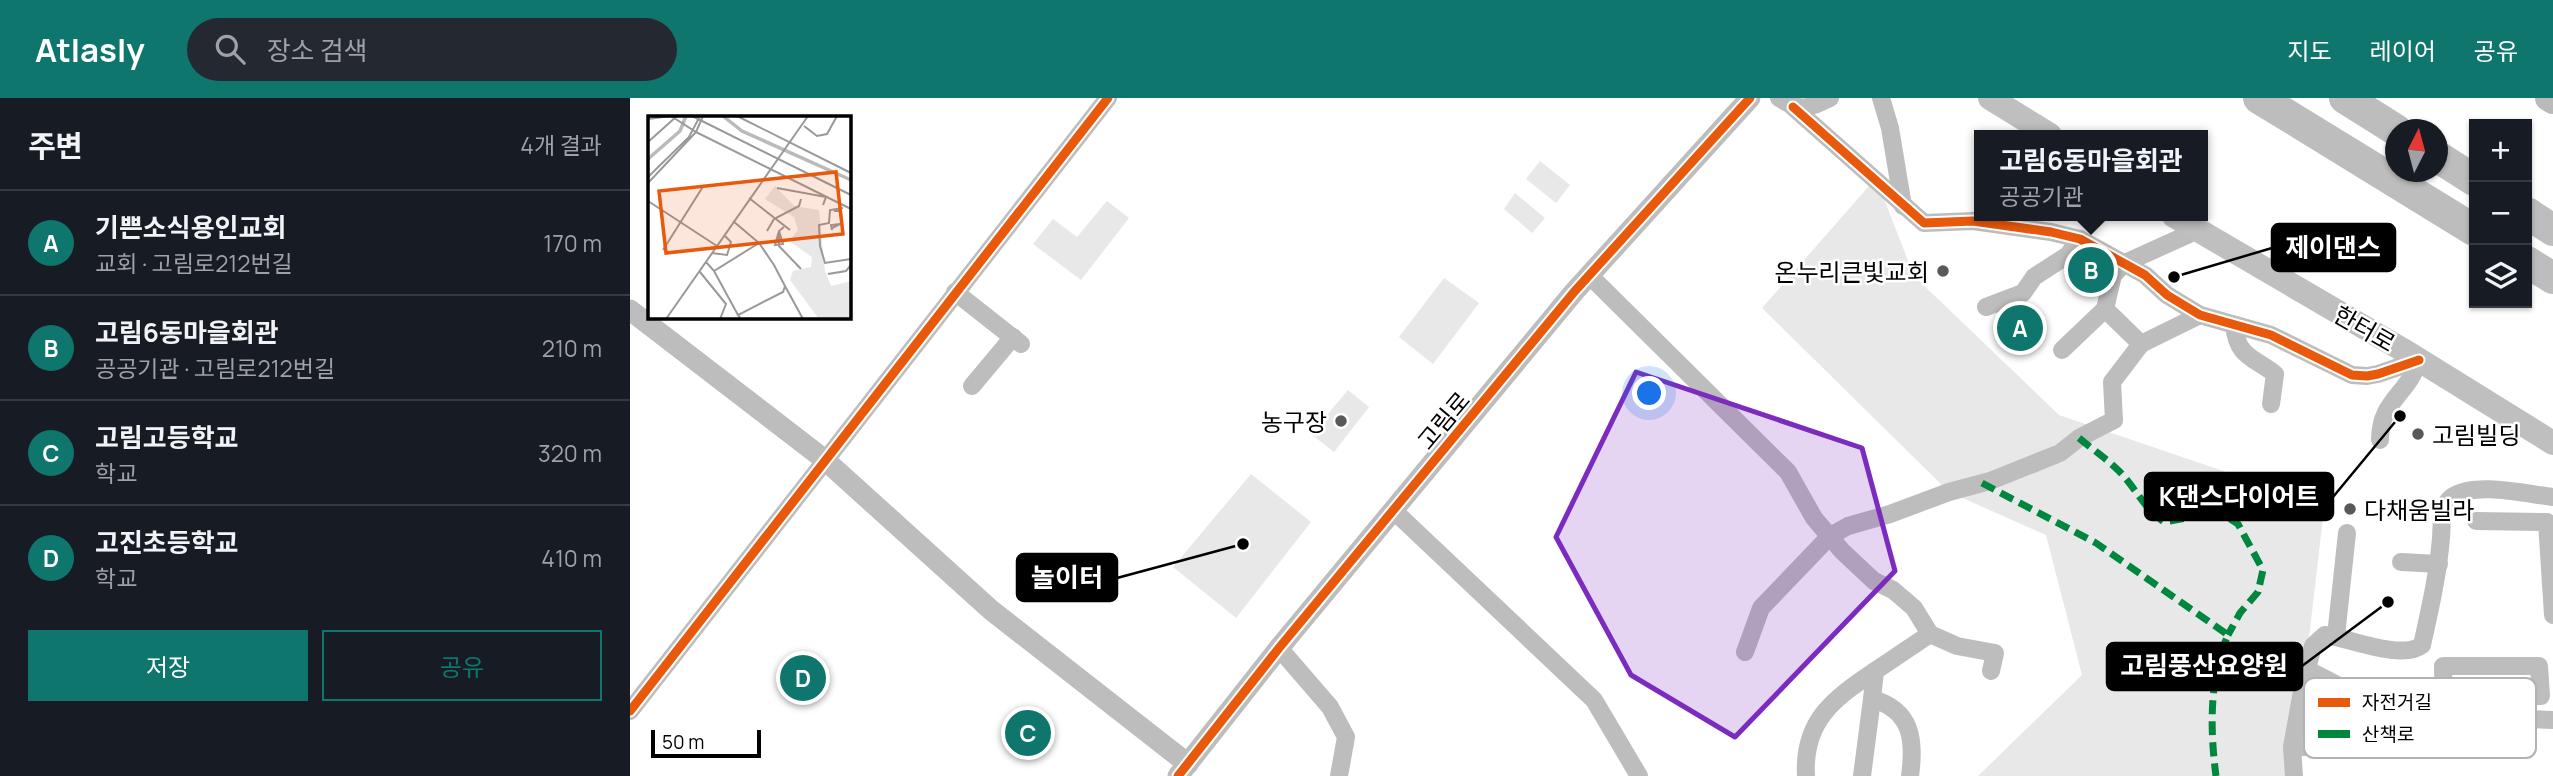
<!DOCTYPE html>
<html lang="ko">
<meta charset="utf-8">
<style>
:root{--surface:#171b24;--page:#242831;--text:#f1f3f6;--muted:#9ea1a6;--line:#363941;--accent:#0f766e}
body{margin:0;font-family:Manrope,"Noto Sans KR",sans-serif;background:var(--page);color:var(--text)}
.controls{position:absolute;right:21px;top:21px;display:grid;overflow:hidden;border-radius:0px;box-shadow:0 2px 5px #0004}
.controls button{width:63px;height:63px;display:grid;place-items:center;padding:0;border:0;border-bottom:2px solid var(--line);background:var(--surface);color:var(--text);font:35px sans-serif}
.compass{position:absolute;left:1755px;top:21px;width:63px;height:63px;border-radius:50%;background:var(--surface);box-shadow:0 2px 5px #0004;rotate:6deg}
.scale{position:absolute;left:21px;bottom:18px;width:110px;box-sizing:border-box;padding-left:7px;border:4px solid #000;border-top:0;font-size:19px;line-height:24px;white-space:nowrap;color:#000;-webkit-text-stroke:5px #fff;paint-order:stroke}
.you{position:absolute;left:1020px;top:296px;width:24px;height:24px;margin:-18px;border:5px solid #fff;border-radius:50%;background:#1a73e8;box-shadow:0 0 0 10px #1a73e833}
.badge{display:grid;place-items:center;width:46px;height:46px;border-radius:50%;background:var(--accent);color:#fff;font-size:23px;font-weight:700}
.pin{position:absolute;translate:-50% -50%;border:4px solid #fff;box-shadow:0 2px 7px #0006}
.popup{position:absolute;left:1344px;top:32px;width:234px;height:91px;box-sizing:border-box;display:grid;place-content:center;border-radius:0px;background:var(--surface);filter:drop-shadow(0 2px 5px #0005);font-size:23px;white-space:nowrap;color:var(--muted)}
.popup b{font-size:26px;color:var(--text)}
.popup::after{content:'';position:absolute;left:50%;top:100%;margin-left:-14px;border:14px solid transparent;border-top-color:var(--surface)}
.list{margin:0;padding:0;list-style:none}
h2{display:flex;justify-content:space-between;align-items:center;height:91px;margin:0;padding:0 28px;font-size:30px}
h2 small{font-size:23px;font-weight:400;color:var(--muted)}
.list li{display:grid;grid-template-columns:46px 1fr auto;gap:21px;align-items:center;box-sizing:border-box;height:105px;padding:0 28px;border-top:2px solid var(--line)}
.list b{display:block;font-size:26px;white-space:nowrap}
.list p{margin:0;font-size:23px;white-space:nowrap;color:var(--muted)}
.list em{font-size:23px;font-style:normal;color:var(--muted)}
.actions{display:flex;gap:14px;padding:21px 28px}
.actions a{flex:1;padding:16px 0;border:2px solid var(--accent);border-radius:0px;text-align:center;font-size:24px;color:var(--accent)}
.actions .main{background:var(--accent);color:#fff}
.icon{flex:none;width:38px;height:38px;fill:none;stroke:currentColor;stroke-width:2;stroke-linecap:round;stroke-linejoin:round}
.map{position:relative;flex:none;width:1923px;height:678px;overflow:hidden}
header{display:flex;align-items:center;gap:42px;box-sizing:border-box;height:98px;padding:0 35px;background:var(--accent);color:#fff}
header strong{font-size:33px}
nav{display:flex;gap:38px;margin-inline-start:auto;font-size:24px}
.search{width:490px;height:63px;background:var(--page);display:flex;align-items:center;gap:18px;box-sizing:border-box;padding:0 24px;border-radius:38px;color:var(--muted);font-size:26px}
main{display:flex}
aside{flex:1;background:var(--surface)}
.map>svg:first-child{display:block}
.green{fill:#e8e8e8}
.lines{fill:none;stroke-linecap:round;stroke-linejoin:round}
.river{stroke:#bababa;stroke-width:26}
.minor{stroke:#bdbdbd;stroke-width:18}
.tertiary{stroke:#bdbdbd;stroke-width:21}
.secondary{stroke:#bfbfbf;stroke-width:24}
.motorway{stroke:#bdbdbd;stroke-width:32}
.quiet{stroke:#00873e;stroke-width:7;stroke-dasharray:14 7;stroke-linecap:butt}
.cycleway-casing{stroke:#fff;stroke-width:13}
.cycleway{stroke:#e8590c;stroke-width:9}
.marked{fill:#7b2cbf;fill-opacity:0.2;stroke:#7b2cbf;stroke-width:5;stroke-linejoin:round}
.poi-dot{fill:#595959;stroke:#fff;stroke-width:2.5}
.labels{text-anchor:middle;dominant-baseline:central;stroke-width:5;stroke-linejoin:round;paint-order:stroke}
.poi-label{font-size:24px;fill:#000;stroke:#fff;text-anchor:end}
.street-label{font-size:24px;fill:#000;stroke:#fff}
.inset-river{fill:none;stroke:#bababa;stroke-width:3.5}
.inset-road{fill:none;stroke:#999;stroke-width:2}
.view{fill:#e8590c;fill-opacity:0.15;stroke:#e8590c;stroke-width:3.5}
.inset-edge{fill:none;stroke:#000;stroke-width:3.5}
.key{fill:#fff;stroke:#b2b2b2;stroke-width:2}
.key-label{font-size:19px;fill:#000}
.leader{fill:none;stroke:#000;stroke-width:2.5}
.callout-dot{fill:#000;stroke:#fff;stroke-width:2.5}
.callout{fill:#000;stroke:#000;stroke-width:2.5}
.callout-label{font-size:26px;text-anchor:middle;font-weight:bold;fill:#fff}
</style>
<header>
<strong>Atlasly</strong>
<div class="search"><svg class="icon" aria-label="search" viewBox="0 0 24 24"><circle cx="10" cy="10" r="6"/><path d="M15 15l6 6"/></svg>장소 검색</div>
<nav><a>지도</a><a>레이어</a><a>공유</a></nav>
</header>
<main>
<aside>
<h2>주변<small>4개 결과</small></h2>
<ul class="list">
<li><span class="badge">A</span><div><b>기쁜소식용인교회</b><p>교회 · 고림로212번길</p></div><em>170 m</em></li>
<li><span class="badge">B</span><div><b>고림6동마을회관</b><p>공공기관 · 고림로212번길</p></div><em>210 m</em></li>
<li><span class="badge">C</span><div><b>고림고등학교</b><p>학교</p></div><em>320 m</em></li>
<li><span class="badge">D</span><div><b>고진초등학교</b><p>학교</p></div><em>410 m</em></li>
</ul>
<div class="actions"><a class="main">저장</a><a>공유</a></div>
</aside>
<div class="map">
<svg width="1923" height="678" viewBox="0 0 1923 678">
<rect width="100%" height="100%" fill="#fff"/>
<g class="green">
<polygon points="910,63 940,87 926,105 896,81"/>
<polygon points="1246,80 1284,178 1429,317 1599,375 1697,385 1663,678 1348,678 1452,577 1416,437 1319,394 1132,210"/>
<polygon points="885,95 915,120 902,135 874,111"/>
<polygon points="477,103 499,120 451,182 403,146 423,121 447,139"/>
<polygon points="814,180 849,205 803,266 769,239"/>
<polygon points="718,292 739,309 704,354 681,336"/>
<polygon points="621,376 681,424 606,520 543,469"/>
</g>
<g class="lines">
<polyline class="river" points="1918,0 1923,3"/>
<g class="minor">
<path d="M1149 0C1171 14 1177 11 1200 0"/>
<polyline points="1251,0 1260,30 1273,108"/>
<polyline points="1163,9 1294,125 1343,123 1421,134 1450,141 1515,177 1537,197 1570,217 1641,237 1722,277 1737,278 1748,276 1789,262"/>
<polyline points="959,177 1158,374 1184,420 1212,453 1244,483 1263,492 1284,510 1300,536 1327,548 1365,555 1361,573"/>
<polyline points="325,194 391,246"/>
<polyline points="1356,209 1393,195 1404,179 1438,157 1450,141"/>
<polyline points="1475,211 1511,246 1570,217"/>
<path d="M1604 227C1607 259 1623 259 1645 276L1641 306"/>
<polyline points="1432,252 1475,211 1483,177 1495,165 1568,132"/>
<polyline points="342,288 383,239"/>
<path d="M1750 342C1750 302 1778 297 1789 262"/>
<polyline points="763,412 964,602 1009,678"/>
<polyline points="1846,423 1917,424 1923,517"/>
<polyline points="1771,464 1809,466"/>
<polyline points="1706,538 1717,435"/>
<polyline points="649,550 700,609 716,639 709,678"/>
<polyline points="1115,554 1131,510 1200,438 1218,428 1260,416 1319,394 1360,383 1430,355 1449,340 1484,322 1482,284 1511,246"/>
<polyline points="1814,597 1911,598 1909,568 1813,568 1814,618 1923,622"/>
<polyline points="0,613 478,0"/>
<path d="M1662 649H1745C1750 642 1757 634 1755 624 1752 607 1693 580 1676 571"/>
<path d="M1176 678C1173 623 1203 601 1245 573"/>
<polyline points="1232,678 1242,601"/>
<path d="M1280 678C1285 642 1282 612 1242 601L1245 573 1300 536"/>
<path d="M1664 678 1662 649 1674 582 1683 548 1695 537C1719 540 1772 563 1792 547 1800 511 1808 476 1811 440 1812 427 1810 408 1822 399 1845 383 1896 396 1923 399"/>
</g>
<g class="tertiary">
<polyline points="0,212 195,362 361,512 558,666"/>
<polyline points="548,678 649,550 944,194 1120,0"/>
</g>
<g class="secondary">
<polyline points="1360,0 1420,37"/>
<polyline points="1544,118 1773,252 1923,345"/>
</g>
<g class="motorway">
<polyline points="1629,0 1844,132"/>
<polyline points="1715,0 1766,32"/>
<polyline points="1808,59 1844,82"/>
<polyline points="1897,115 1923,132"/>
<polyline points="1897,164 1923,180"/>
</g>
<g class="quiet">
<path d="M1449 340C1462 351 1477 361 1489 373 1505 389 1515 412 1534 424L1589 414 1608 426 1633 472 1628 494 1610 515 1598 537"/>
<path d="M1352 385 1466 445 1598 537C1579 580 1580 632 1586 678"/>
</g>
<g class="cycleway-casing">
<g id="cycleway">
<polyline points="1163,9 1294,125 1343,123 1421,134 1450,141 1515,177 1537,197 1570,217 1641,237 1722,277 1737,278 1748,276 1789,262"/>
<polyline points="0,613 478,0"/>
<polyline points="548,678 649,550 944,194 1120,0"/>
</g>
</g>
<use href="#cycleway" class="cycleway"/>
</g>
<path class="marked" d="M1006 274 1232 350 1265 473 1105 639 1001 577 926 439Z"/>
<g class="poi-dot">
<circle cx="1313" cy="173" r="7"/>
<circle cx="711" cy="323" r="7"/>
<circle cx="1788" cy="336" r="7"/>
<circle cx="1720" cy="411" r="7"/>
</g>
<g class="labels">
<g class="poi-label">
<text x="1299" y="173">온누리큰빛교회</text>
<text x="697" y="323">농구장</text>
<text x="1802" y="336" text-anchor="start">고림빌딩</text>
<text x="1734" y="411" text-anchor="start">다채움빌라</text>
</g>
<g class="street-label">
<text transform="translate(1735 230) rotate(30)">한터로</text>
<text transform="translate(813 322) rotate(-50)">고림로</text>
</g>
</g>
<g transform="translate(18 18)">
<rect width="203" height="203" fill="#fff"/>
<path d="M127 70 146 90 171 94 177 155 183 170 203 165V203H171L142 164 145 155 163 151 164 141 141 125 150 114 146 101 117 83Z" fill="#e8e8e8"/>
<path class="inset-river" d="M75 0 94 15 203 64M0 43 32 15 38 0"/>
<path class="inset-road" d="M23 0 48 16 55 0M44 0 203 79M89 0 203 57M0 3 23 0M156 10 169 20 179 18 189 0M0 26 29 0M0 61 41 21 52 0M0 67 48 16 203 93M129 72 178 81 175 89M101 82 142 114M0 85 69 130M195 92 182 94 181 107 171 109 172 130 177 147 203 143M186 95H192L194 111M85 105 111 127M184 112 192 108 183 109 184 114M119 115 126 103 151 90 153 83M131 115 127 129 135 128 131 115 136 111M131 118V130L153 153M15 134 56 69M64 137 79 139 83 126 76 119M58 146 66 155 111 127 126 149 137 170 135 176 90 199 93 203M66 155 90 199M52 156 78 188 72 203M180 158 198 155 203 149M137 170 155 203M18 203 160 0"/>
<path class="view" d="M188 56 195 118 18 137 11 75Z"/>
<rect width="203" height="203" class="inset-edge"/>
</g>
<rect x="1674" y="580" width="232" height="80" rx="10" class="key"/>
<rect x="1688" y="600" width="32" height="9" fill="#e8590c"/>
<rect x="1688" y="632" width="32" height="8" fill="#00873e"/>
<g class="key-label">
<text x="1732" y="611">자전거길</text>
<text x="1732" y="643">산책로</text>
</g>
<path class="leader" d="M1544 179L1642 150M1770 318L1703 399M613 446L487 480M1758 504L1672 568"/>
<g class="callout-dot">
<circle cx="1544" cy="179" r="7"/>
<circle cx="1770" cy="318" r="7"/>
<circle cx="613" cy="446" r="7"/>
<circle cx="1758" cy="504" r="7"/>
</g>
<g class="callout">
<rect x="1642" y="126" width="123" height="47" rx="7"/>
<rect x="1515" y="375" width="188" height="47" rx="7"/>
<rect x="387" y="456" width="100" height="47" rx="7"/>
<rect x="1477" y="545" width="195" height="47" rx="7"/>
</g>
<g class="callout-label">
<text x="1703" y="159">제이댄스</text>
<text x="1609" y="408">K댄스다이어트</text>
<text x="437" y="489">놀이터</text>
<text x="1574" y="577">고림풍산요양원</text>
</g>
</svg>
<div class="controls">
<button>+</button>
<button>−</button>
<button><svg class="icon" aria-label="layers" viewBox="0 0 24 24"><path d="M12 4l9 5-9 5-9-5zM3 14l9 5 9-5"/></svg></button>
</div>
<svg class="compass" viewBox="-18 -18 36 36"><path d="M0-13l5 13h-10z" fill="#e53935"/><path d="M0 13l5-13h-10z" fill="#9ea1a6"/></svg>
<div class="scale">50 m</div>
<div class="you"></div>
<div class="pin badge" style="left:1390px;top:230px">A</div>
<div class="pin badge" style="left:1461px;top:172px">B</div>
<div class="popup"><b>고림6동마을회관</b>공공기관</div>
<div class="pin badge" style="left:398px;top:635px">C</div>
<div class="pin badge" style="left:173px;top:580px">D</div>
</div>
</main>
